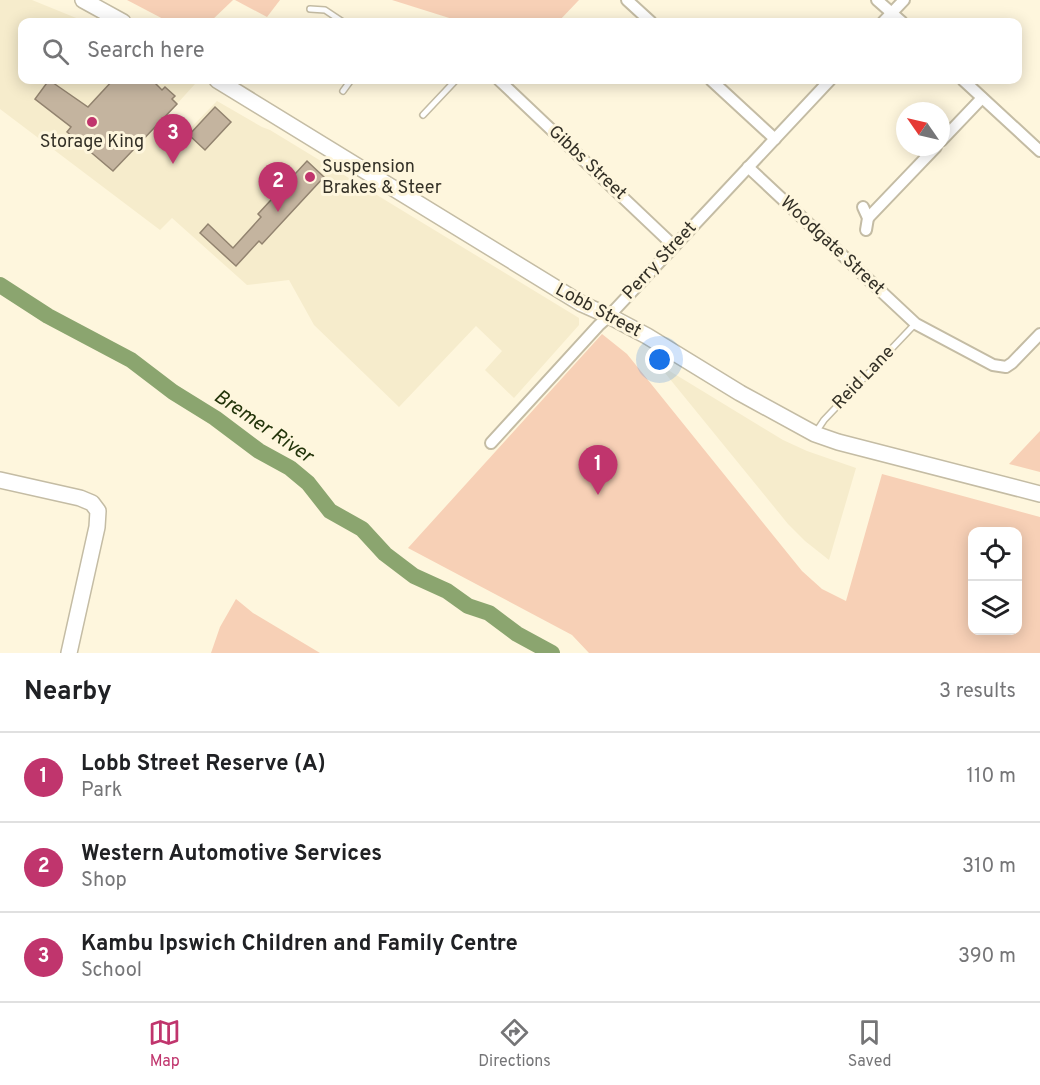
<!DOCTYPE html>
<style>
:root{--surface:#fff;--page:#f6f6f6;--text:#202124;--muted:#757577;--line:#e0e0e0;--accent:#c0356d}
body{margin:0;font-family:Overpass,sans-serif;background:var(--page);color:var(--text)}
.controls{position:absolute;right:18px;bottom:18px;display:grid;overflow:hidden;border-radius:12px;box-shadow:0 3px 15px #0003}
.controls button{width:54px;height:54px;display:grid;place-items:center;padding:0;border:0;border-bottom:2px solid var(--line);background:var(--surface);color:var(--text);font:30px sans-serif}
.compass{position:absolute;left:896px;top:102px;width:54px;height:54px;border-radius:50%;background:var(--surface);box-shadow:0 3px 15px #0003;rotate:304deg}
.you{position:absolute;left:660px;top:360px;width:21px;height:21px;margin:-15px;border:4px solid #fff;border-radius:50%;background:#1a73e8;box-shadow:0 0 0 9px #1a73e833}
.badge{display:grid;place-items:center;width:39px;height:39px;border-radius:50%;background:var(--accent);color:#fff;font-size:20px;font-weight:700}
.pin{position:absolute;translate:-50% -50px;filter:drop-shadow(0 2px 3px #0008)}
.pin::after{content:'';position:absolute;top:32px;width:21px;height:18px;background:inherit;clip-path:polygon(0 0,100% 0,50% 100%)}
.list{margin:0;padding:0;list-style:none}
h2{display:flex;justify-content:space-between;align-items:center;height:78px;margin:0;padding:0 24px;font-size:26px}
h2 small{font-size:20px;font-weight:400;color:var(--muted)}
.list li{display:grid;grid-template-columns:39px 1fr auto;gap:18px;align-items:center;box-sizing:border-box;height:90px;padding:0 24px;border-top:2px solid var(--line)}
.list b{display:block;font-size:22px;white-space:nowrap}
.list p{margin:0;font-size:20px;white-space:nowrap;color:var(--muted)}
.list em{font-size:20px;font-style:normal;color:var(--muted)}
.icon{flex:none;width:33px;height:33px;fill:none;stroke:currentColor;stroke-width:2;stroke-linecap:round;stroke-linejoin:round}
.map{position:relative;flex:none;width:1040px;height:653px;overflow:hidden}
.search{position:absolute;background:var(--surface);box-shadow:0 3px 15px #0003;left:18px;right:18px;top:18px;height:66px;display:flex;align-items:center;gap:15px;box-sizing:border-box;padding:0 21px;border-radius:12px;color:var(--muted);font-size:22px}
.sheet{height:348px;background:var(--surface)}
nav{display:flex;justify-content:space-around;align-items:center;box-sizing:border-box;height:84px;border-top:2px solid var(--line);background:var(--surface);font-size:16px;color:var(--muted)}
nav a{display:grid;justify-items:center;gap:3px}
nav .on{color:var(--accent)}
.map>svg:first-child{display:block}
.built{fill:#f6eccc}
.green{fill:#f7d0b6;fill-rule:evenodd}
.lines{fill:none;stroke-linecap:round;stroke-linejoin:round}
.river{stroke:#8ba56f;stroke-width:16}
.building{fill:#c4b49f;stroke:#92836f;stroke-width:1.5}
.lane-casing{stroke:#c4bca4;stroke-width:8}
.street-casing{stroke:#c4bca4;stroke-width:14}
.secondary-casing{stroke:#c4bca4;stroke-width:18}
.lane{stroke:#fff;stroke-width:5}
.street{stroke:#fff;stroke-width:10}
.secondary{stroke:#fff;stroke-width:15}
.poi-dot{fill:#c0356d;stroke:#fef6dd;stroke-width:2}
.labels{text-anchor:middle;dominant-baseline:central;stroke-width:6;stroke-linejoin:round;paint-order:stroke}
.poi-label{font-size:18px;fill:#343127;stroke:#fef6dd}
.street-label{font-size:18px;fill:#343127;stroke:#fef6dd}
.water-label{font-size:20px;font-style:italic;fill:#23340a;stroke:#fef6dd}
</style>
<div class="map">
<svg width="1040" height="653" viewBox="0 0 1040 653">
<rect width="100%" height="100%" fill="#fef6dd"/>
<g class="built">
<polygon points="0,0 32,0 86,22 22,22 22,80 187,80 195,84 156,127 176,143 217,101 262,127 270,130 579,318 579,325 514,398 485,370 502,351 476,326 399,407 314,325 289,280 247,285 172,218 160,230 0,109"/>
<polygon points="668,370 783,440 807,451 856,468 829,560 805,541 788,524 665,373"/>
</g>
<g class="green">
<polygon points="127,0 233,0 210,22 169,22"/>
<polygon points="235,0 280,0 267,17"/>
<polygon points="392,0 579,0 558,22 462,22"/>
<path d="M602 334 627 354 802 571 822 589 846 601 882 474 1040 517V653H589L572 635 408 548ZM972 532H1018V630H972Z"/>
<polygon points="1040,431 1040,472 1009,464"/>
<polygon points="236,599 253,613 320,653 211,653 220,627"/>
</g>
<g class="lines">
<polyline class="river" points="0,285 48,316 131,360 173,392 215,418 259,451 290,468 308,483 330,511 362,529 385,554 414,576 447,591 468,606 489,613 517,634 552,653"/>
</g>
<g class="building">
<polygon points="49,80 88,107 113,80 152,80 162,90 165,87 175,96 172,99 177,104 113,171 67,132 71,127 35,99"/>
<polygon points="215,107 231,122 205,150 189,135"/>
<polygon points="307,161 324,177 262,244 259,241 236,266 200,233 208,224 233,248 261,217 258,214"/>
</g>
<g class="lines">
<g class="lane-casing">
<g id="lane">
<polyline points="310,9 325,10 343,22"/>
<polyline points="343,91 351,80"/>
<polyline points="423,115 456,80"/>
<polyline points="816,432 824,420 915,324"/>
</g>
</g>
<g class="street-casing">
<g id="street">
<polyline points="627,0 651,22"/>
<polyline points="877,0 902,22"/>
<polyline points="883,22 904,0"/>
<polyline points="499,80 674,246"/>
<polyline points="711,80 775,139"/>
<polyline points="963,80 1040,151"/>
<polyline points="941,141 982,98"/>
<polyline points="748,167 916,324 993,365 1006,367 1012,363 1040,334"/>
<polyline points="863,207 868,218 866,230"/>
<polyline points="868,218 936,147"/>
<polyline points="491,443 599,325 609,316 830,80"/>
</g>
</g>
<g class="secondary-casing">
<g id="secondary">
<polyline points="83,0 123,22"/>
<polyline points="217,80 582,304 609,316 647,336 740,393 815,434 838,442 1040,494"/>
<polyline points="0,480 80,498 92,503 98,511 97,527 69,653"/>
</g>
</g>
<use href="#lane" class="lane"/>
<use href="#street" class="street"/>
<use href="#secondary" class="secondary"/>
</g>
<g class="poi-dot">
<circle cx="92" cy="122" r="6"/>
<circle cx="310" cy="177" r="6"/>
</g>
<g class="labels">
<g class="poi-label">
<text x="92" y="142">Storage King</text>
<text x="322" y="167" text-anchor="start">Suspension<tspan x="322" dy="21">Brakes &amp; Steer</tspan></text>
</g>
<g class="street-label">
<text transform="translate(587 163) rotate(43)">Gibbs Street</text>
<text transform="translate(832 246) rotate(43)">Woodgate Street</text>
<text transform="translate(660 261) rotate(-47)">Perry Street</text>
<text transform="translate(598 311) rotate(28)">Lobb Street</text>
<text transform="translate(864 378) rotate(-46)">Reid Lane</text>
</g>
<g class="water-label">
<text transform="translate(263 427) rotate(34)">Bremer River</text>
</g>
</g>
</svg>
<div class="controls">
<button><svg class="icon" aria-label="locate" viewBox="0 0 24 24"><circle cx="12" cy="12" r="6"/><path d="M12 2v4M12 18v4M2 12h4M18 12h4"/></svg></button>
<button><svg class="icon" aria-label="layers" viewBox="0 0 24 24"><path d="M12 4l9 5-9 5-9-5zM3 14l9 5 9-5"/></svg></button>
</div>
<svg class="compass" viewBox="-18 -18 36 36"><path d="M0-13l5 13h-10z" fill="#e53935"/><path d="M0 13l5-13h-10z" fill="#757577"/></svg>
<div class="you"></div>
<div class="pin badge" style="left:598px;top:495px">1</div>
<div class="pin badge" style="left:278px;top:212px">2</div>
<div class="pin badge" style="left:173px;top:164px">3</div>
<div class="search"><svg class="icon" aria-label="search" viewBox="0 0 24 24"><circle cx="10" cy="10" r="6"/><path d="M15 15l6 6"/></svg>Search here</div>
</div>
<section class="sheet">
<h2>Nearby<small>3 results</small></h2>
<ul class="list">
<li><span class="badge">1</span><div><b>Lobb Street Reserve (A)</b><p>Park</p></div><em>110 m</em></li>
<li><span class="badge">2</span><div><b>Western Automotive Services</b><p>Shop</p></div><em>310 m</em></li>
<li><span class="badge">3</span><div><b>Kambu Ipswich Children and Family Centre</b><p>School</p></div><em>390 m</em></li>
</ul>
</section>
<nav>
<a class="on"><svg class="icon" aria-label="map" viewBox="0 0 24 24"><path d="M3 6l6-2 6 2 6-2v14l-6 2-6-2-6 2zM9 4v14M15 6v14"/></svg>Map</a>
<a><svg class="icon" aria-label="directions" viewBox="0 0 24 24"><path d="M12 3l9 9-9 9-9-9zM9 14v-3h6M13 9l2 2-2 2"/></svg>Directions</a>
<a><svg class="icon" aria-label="saved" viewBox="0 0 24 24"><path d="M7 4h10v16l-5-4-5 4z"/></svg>Saved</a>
</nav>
